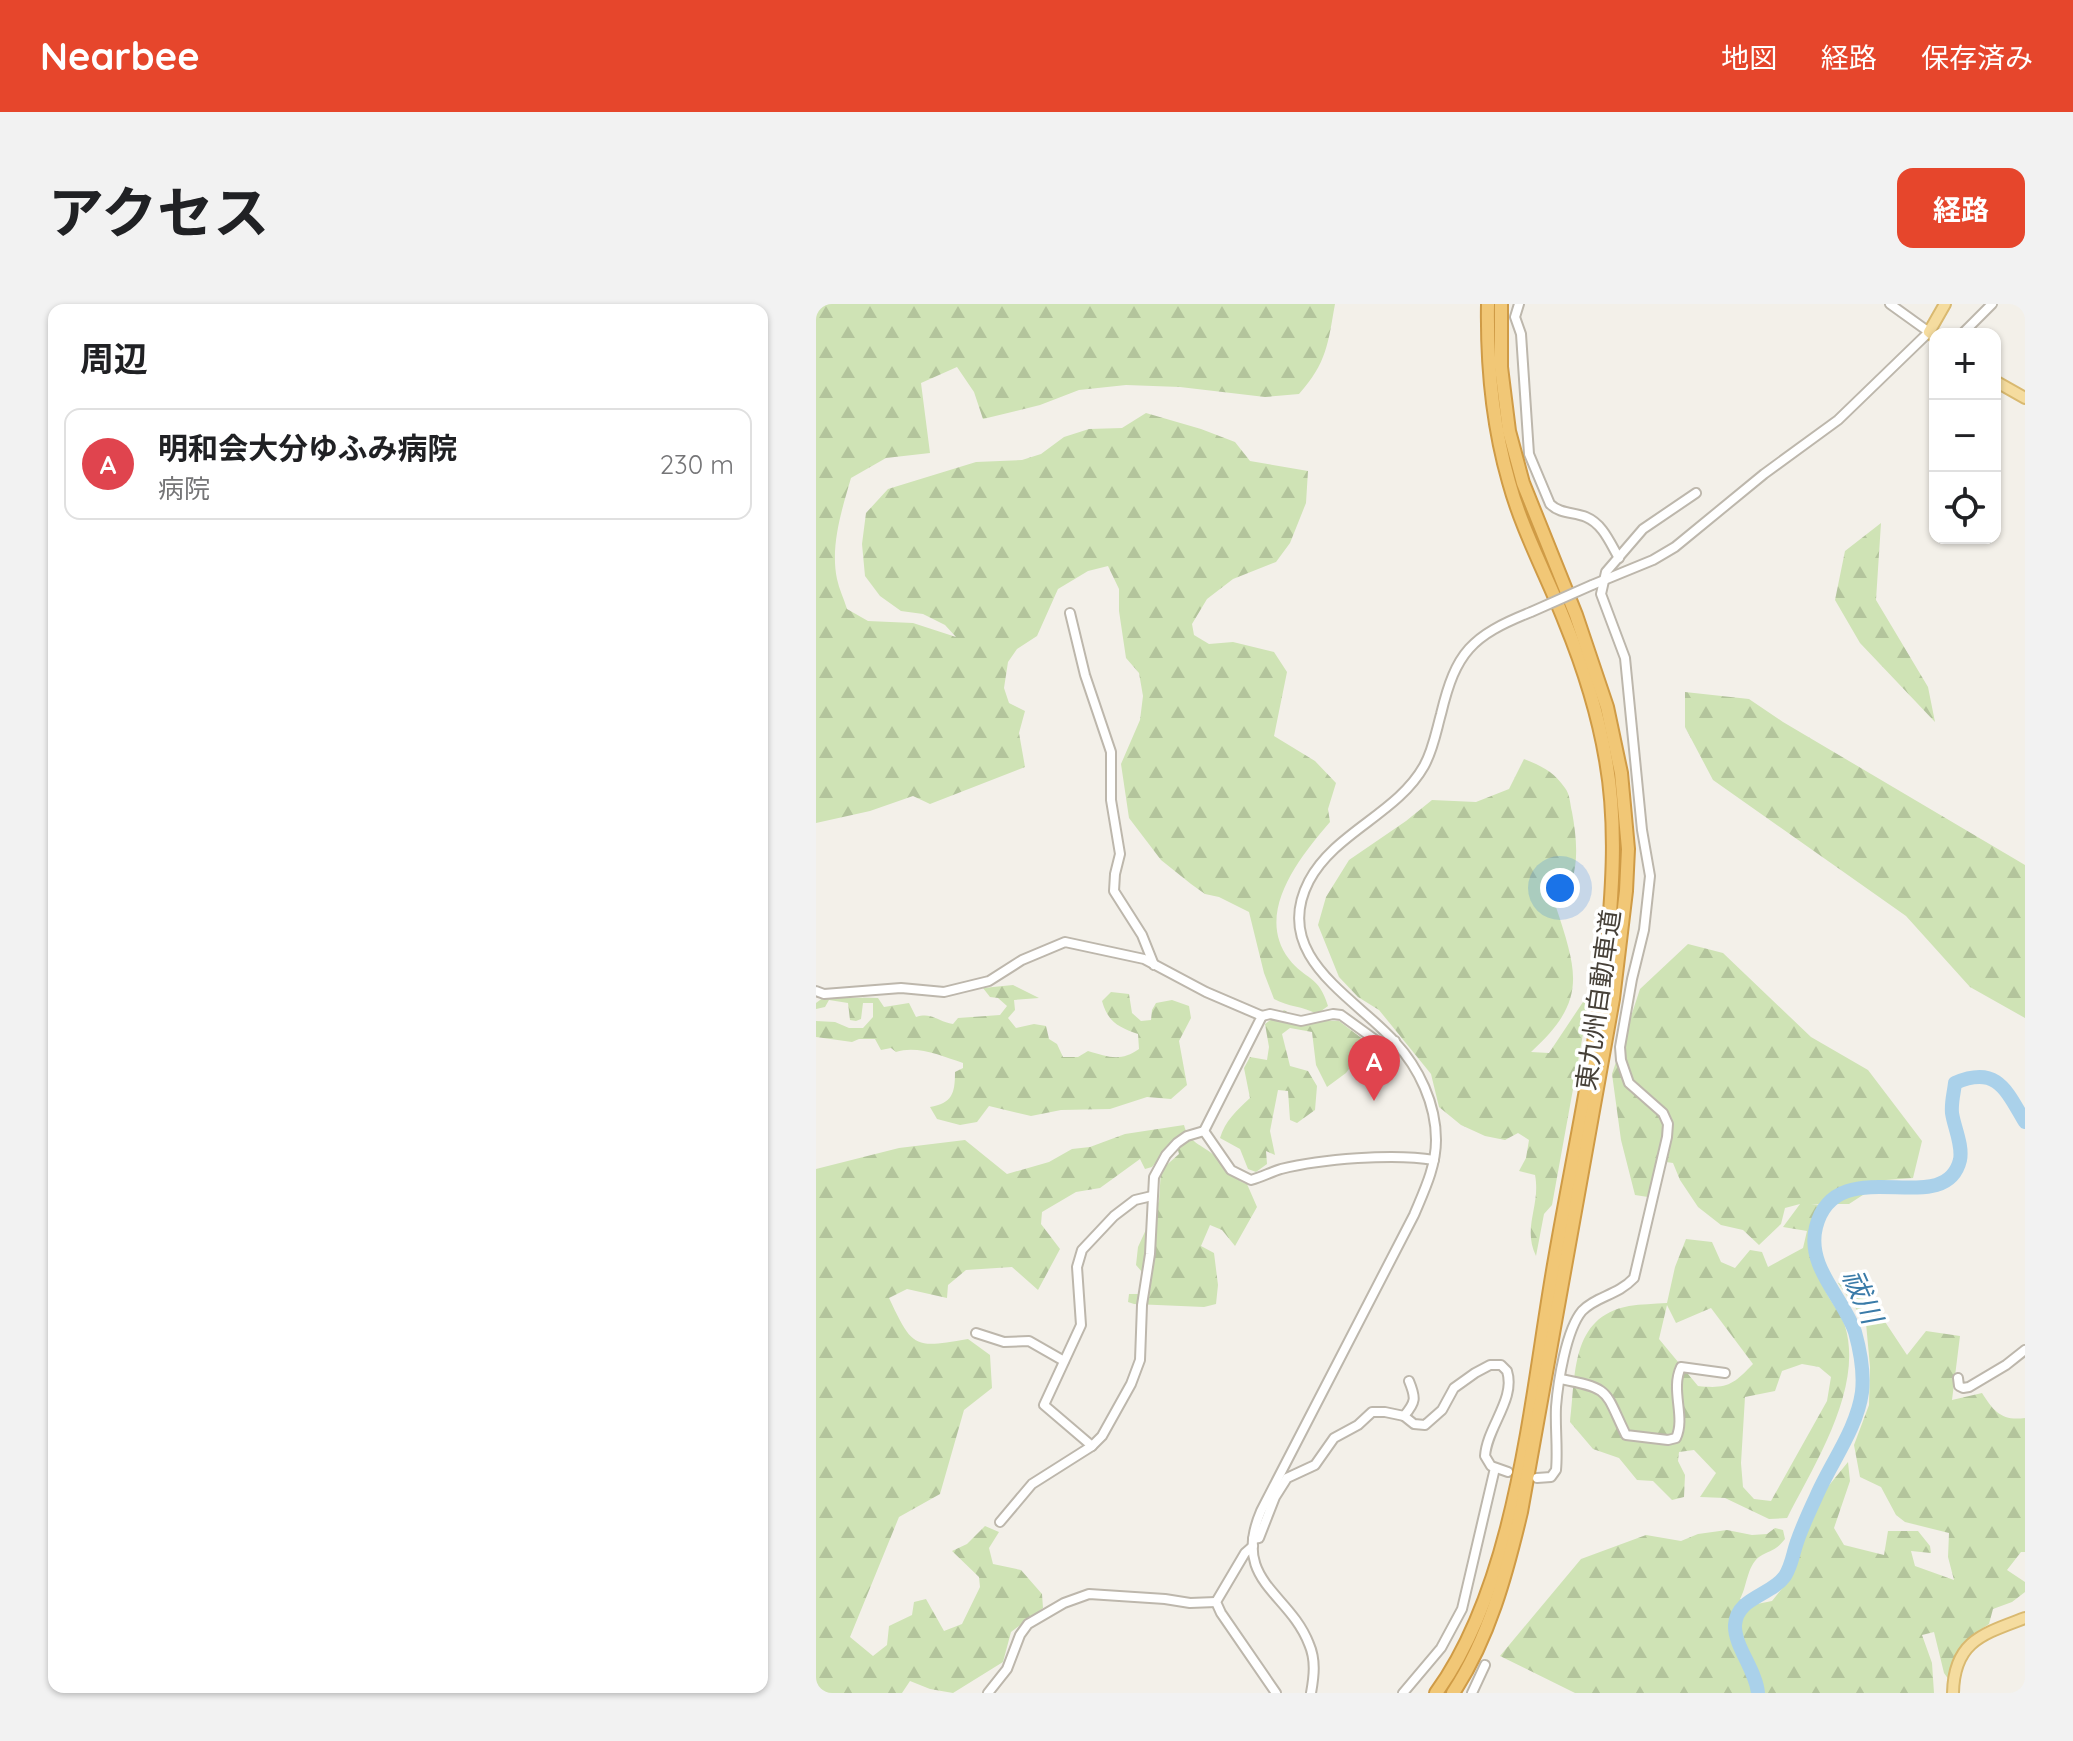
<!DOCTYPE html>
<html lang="ja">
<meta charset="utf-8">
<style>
:root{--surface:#fff;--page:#f2f2f2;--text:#202124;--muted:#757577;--line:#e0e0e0;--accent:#e6462c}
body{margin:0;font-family:Quicksand,"Noto Sans JP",sans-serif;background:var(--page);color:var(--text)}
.controls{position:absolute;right:24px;top:24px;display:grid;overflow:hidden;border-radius:16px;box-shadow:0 2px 6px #0004}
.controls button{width:72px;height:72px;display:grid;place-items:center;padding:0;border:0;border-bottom:2px solid var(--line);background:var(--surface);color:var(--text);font:40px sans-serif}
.you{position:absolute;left:744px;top:584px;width:28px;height:28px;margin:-20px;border:6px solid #fff;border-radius:50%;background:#1a73e8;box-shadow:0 0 0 12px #1a73e833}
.badge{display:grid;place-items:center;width:52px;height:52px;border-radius:50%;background:var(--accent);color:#fff;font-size:26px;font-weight:700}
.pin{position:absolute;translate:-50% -66px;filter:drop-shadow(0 2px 4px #0008)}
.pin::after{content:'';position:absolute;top:42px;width:28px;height:24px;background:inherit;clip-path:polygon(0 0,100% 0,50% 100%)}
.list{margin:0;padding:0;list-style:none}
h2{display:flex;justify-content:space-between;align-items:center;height:104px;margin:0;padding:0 32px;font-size:34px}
h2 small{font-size:26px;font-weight:400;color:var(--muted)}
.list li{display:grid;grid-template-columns:52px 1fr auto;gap:24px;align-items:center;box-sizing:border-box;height:112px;margin:0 16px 16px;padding:0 16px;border:2px solid var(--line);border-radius:16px}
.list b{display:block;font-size:30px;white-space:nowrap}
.list p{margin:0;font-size:26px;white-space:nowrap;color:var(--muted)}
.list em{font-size:26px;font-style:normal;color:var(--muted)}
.icon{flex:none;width:44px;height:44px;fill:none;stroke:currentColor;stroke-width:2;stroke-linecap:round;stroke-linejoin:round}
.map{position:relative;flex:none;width:1209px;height:1389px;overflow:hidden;border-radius:16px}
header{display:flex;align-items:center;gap:48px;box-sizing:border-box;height:112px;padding:0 40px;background:var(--accent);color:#fff}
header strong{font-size:38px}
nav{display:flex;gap:44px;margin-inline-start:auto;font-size:28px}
.intro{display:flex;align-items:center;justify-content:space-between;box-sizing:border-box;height:192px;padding:0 48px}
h1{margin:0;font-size:56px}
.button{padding:20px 36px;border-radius:16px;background:var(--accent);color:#fff;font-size:28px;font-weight:700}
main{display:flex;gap:48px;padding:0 48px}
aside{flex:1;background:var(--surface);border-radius:16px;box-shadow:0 2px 6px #0004}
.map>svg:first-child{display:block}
.forest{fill:url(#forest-firs);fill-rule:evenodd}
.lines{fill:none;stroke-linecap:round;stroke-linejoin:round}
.river{stroke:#aad1ea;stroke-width:14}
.minor-casing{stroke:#bdb7ac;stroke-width:12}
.major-casing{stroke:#d9b970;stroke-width:14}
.highway-casing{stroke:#cf9b46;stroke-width:16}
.minor{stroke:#fff;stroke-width:8}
.major{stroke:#f5dc9f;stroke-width:10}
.highway{stroke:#f1c776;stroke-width:12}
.minor-bridge-casing{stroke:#bdb7ac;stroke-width:12;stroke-linecap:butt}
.minor-bridge{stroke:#fff;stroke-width:8}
.labels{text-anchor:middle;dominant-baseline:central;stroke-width:7;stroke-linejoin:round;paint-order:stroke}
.street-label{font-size:26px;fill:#464038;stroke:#fff}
.water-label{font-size:28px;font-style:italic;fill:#3a7ba8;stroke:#fff}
</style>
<header>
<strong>Nearbee</strong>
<nav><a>地図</a><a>経路</a><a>保存済み</a></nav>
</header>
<div class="intro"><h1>アクセス</h1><a class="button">経路</a></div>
<main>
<aside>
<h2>周辺<small></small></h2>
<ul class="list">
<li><span class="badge" style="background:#e0444e">A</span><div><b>明和会大分ゆふみ病院</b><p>病院</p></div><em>230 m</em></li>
</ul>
</aside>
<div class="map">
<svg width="1209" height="1389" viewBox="0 0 1209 1389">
<defs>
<pattern id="forest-firs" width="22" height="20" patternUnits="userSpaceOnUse" patternTransform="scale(2)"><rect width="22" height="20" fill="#cfe3b5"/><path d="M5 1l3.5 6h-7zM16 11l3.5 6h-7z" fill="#b3c49c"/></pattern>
</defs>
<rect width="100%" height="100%" fill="#f3f0e9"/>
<g class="forest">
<path d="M4 0H519C512 39 511 59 483 90L449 93 364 83 310 81 263 86 224 101 167 115 158 88 141 63 105 79 114 149 70 154 35 174C26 205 14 242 21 275 23 285 28 295 31 305L52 317 97 319 140 333 129 321 107 310 85 307 64 292 49 272 46 240 50 209 72 185 160 158 206 156 225 150 248 133 273 125 306 124 330 109 385 125 419 138 434 157 492 167 490 199 474 239 460 258 417 275 391 295 376 320 378 331 393 340 417 338 458 348 471 368 458 432 499 457 520 479 512 505 514 518C484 553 438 609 473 655 489 676 503 671 512 702L501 710C487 702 472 703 458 695L448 669 433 608 403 593 389 590 375 580 345 556 313 514 305 460 324 416 327 392 323 369 310 354 303 307V285L292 262 272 267 242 285 221 332 201 345 192 358 188 384 193 399 209 407 203 429 209 463 114 500 97 492 54 507 0 519V1Z"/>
<polygon points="1065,219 1060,296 1112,383 1119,418 1044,339 1019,296 1029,247"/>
<polygon points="869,388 933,395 967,418 1209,561 1209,714 1154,683 1090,612 897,476 869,423"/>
<path d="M708 455C726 462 738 468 749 484 754 490 754 500 756 508 762 541 765 577 740 603 762 670 771 697 715 748L733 749 775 686 736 901 728 910 720 952C706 923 725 902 719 871L703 867 710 854 713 836 702 829 689 836 669 832 645 821 623 803 615 770 563 706 542 693 523 673 502 621 510 593 533 556 590 517 616 496 660 498 693 485Z"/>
<path d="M872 640 907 649 995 733 1052 766 1106 837 1097 874 1070 876 1033 900H995L1017 902 995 936C998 952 1000 971 1008 984 1014 998 1024 1007 1029 1022 1048 1084 998 1161 971 1214L953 1215 909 1194 884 1193 900 1169 878 1146 863 1148 862 1157 869 1171 868 1193 856 1196 837 1177 821 1176 803 1154 777 1145 754 1118C760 1071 754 1013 813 1002 825 1000 838 1000 851 999L859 963 870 935 896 938 905 958 919 964 934 946 946 948 952 963 987 944 991 927 967 923 984 900 969 904 965 920 943 941 927 926 905 921 882 903 864 876 857 859 843 857 832 893 819 891 805 836 796 770 824 685ZM851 1001 860 1019 895 1004 937 1060C917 1081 911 1085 882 1082L843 1035ZM986 1060 1003 1063 1015 1073 1011 1097 955 1197 938 1195 927 1183 925 1159 929 1093 959 1087 966 1067Z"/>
<path d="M197 681 223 694 198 696 199 706 192 714 200 724 218 720 230 722 233 735 241 740 247 753H262L272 747C292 753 305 758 323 745L322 730C302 723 292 718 286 697L295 688 313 690 316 709 325 717 335 716 336 706 340 699 356 696 373 702 375 714 363 737 371 781 355 795 331 793 294 805 245 806 215 812 173 802 161 818 144 821 121 815 114 803C136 799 139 790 139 768L147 764V759C126 752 101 741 80 748L75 744 65 746 59 735H43L36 738 0 733V717L19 718 33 724H47L57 713V699H47L45 715 40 717 34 716 32 699 13 696 9 703 0 705V699L8 693 62 694 68 703 93 699 100 713C117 708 122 718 137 720L142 714 184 711 191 702 182 694 174 693 167 684Z"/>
<path d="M468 706 482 715 523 717 552 739 530 769 511 783 500 761 496 728 474 724 466 730 474 762 492 767 501 782 499 806 481 819 474 816 472 787 462 786 454 827 459 851 450 847 451 860 440 868 432 865 424 845 404 834C409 817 421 806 434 794L428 764 434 753 451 756 453 743 449 720Z"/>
<path d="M368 821C372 838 386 841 398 851 411 861 415 875 431 880L441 903 419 942 406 926 394 921 385 942 398 949 402 981 400 1000 388 1003 318 1000 312 998 313 990H325L326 968 320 961 322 943 343 897 345 866 363 850 359 835 336 863 329 865 324 855 284 884 260 888 226 908 225 920 244 945 222 986 196 963 150 966 132 981 131 994 91 985 73 994C97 1045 98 1044 152 1035L174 1051 176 1084 148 1106 124 1190 83 1213 34 1333 57 1352 71 1341 73 1322 96 1311 98 1298 110 1295 128 1327 146 1320 164 1283 163 1273 136 1247 151 1240 169 1222 183 1228 173 1244 177 1260 205 1266 226 1290 227 1304 195 1328 187 1358 137 1389 114 1385 94 1377 86 1389H0V865L83 844 149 836 191 870 233 858 256 845 274 843 309 830Z"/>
<path d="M1042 977 1091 1051 1110 1027 1144 1032 1136 1096 1166 1089C1178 1108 1186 1117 1209 1114V1248H1205L1191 1266 1209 1278V1288L1196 1298 1177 1305 1173 1320C1148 1336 1141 1348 1133 1376L1128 1369 1118 1328 1106 1331 1116 1359 1118 1389H759L684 1352 765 1255 830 1231 865 1237 882 1230 911 1226 936 1231 951 1230 959 1224 967 1226 969 1235C958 1249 954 1245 943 1253 931 1262 931 1283 924 1295L941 1300 956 1297 968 1282 1010 1185 1032 1158 1034 1177 1018 1224 1028 1241 1068 1251 1072 1227H1102L1114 1242 1115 1249 1095 1247 1099 1262 1138 1276 1132 1253 1133 1229 1089 1218 1080 1211 1065 1183 1044 1173 1038 1141 1053 1101 1054 1063 1050 1019 1022 979Z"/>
</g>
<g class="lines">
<path class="river" d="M942 1389C940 1366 918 1342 919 1321 921 1293 955 1292 969 1272 976 1261 977 1249 981 1238 986 1223 993 1208 1000 1193 1014 1160 1041 1125 1046 1088 1048 1070 1044 1046 1039 1028 1027 993 990 963 1000 923 1020 844 1129 918 1144 856 1147 841 1138 823 1136 809 1135 798 1138 789 1139 779 1181 761 1190 786 1209 818"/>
<g class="minor-casing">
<g id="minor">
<path d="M703 0 699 13 705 30 713 150 734 200C744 210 758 208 770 213 787 220 794 239 803 254"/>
<polyline points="1146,30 1176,0"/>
<polyline points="776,281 837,256 859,243 948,170 1022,116 1113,28 1074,0"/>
<polyline points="254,309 269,371 295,448 295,496 304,550 299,570 298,587 326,631 338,661"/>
<polyline points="0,687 8,690 85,684 128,688 173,677 206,656 249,638 328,655 390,688 446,712 388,827"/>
<polyline points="446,712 454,710 485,717 517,710 525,711 565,740 579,737"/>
<polyline points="160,1029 188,1038 213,1037 248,1057"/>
<polyline points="1142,1074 1143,1082 1147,1084 1153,1083 1190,1061 1209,1046"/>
<path d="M745 1075C796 1085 788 1086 810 1131L852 1136 860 1134C870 1113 854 1086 865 1063L909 1069"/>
<path d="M588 1112 598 1120 609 1121 626 1106 638 1084 659 1069 674 1061H685L691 1067C700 1095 671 1123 669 1152L675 1162 692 1168"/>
<polyline points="276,1142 228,1101 265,1021 261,963 266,946 298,912 319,896 336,892"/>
<path d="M721 1174 735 1173 740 1166C742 1145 739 1124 740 1103 742 1078 750 1026 766 1007 780 992 801 992 818 974L851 833 852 820 847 809 813 779 805 756 804 743 816 675 828 626 834 572 826 526 809 354 785 290 790 268 827 225 880 189"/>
<path d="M184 1218 216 1180 276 1142 286 1132 315 1080 324 1056 326 1001 334 950 338 873 350 851 361 839 371 832 388 827 415 866 435 876C446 873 455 868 465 865 505 855 578 849 618 856"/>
<path d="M437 1235 443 1234 459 1193 471 1174 499 1161 518 1134 542 1121 556 1108H569L588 1112C600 1098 600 1094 593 1077"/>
<polyline points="437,1242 429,1249 400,1298 405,1309 460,1389"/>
<polyline points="172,1389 191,1365 204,1331 212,1320 248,1299 273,1290 349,1295 374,1299 400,1298"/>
<path d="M495 1389C498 1372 500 1356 493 1340 473 1288 415 1277 445 1207L598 911C608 887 620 863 620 836 620 800 603 764 579 738 539 693 454 652 493 577 519 528 581 510 608 462 617 446 620 428 625 410 640 348 655 332 715 308"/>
<polyline points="587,1389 625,1344 646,1305 679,1164"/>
<polyline points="656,1389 669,1361"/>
</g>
</g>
<g class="major-casing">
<g id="major">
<polyline points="1119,33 1113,28 1129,0"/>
<polyline points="1179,77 1209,94"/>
<path d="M1137 1389C1138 1337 1167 1330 1209 1314"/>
</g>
</g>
<g class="highway-casing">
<g id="highway">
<path d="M620 1389C702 1276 715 1090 739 955 757 851 780 748 791 643 797 581 801 518 790 456 782 409 767 362 749 318 731 272 706 226 693 178 676 119 671 61 672 0"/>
<path d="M637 1389C673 1334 690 1271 705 1208L797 695 810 587 812 545 805 469 791 403 760 311 707 179 693 127 685 63V0"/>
</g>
</g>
<use href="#minor" class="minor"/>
<use href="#major" class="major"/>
<use href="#highway" class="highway"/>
<g class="minor-bridge-casing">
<polyline id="minor-bridge" points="715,308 776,281"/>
</g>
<use href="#minor-bridge" class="minor-bridge"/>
</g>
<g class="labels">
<g class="street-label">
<text transform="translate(782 696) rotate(-82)">東九州自動車道</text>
</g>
<g class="water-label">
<text transform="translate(1047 992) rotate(66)">祓川</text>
</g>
</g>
</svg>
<div class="controls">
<button>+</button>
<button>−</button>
<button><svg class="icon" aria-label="locate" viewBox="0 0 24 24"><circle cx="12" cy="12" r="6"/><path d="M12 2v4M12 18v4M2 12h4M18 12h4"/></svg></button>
</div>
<div class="you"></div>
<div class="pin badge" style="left:558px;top:797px;background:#e0444e">A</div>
</div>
</main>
